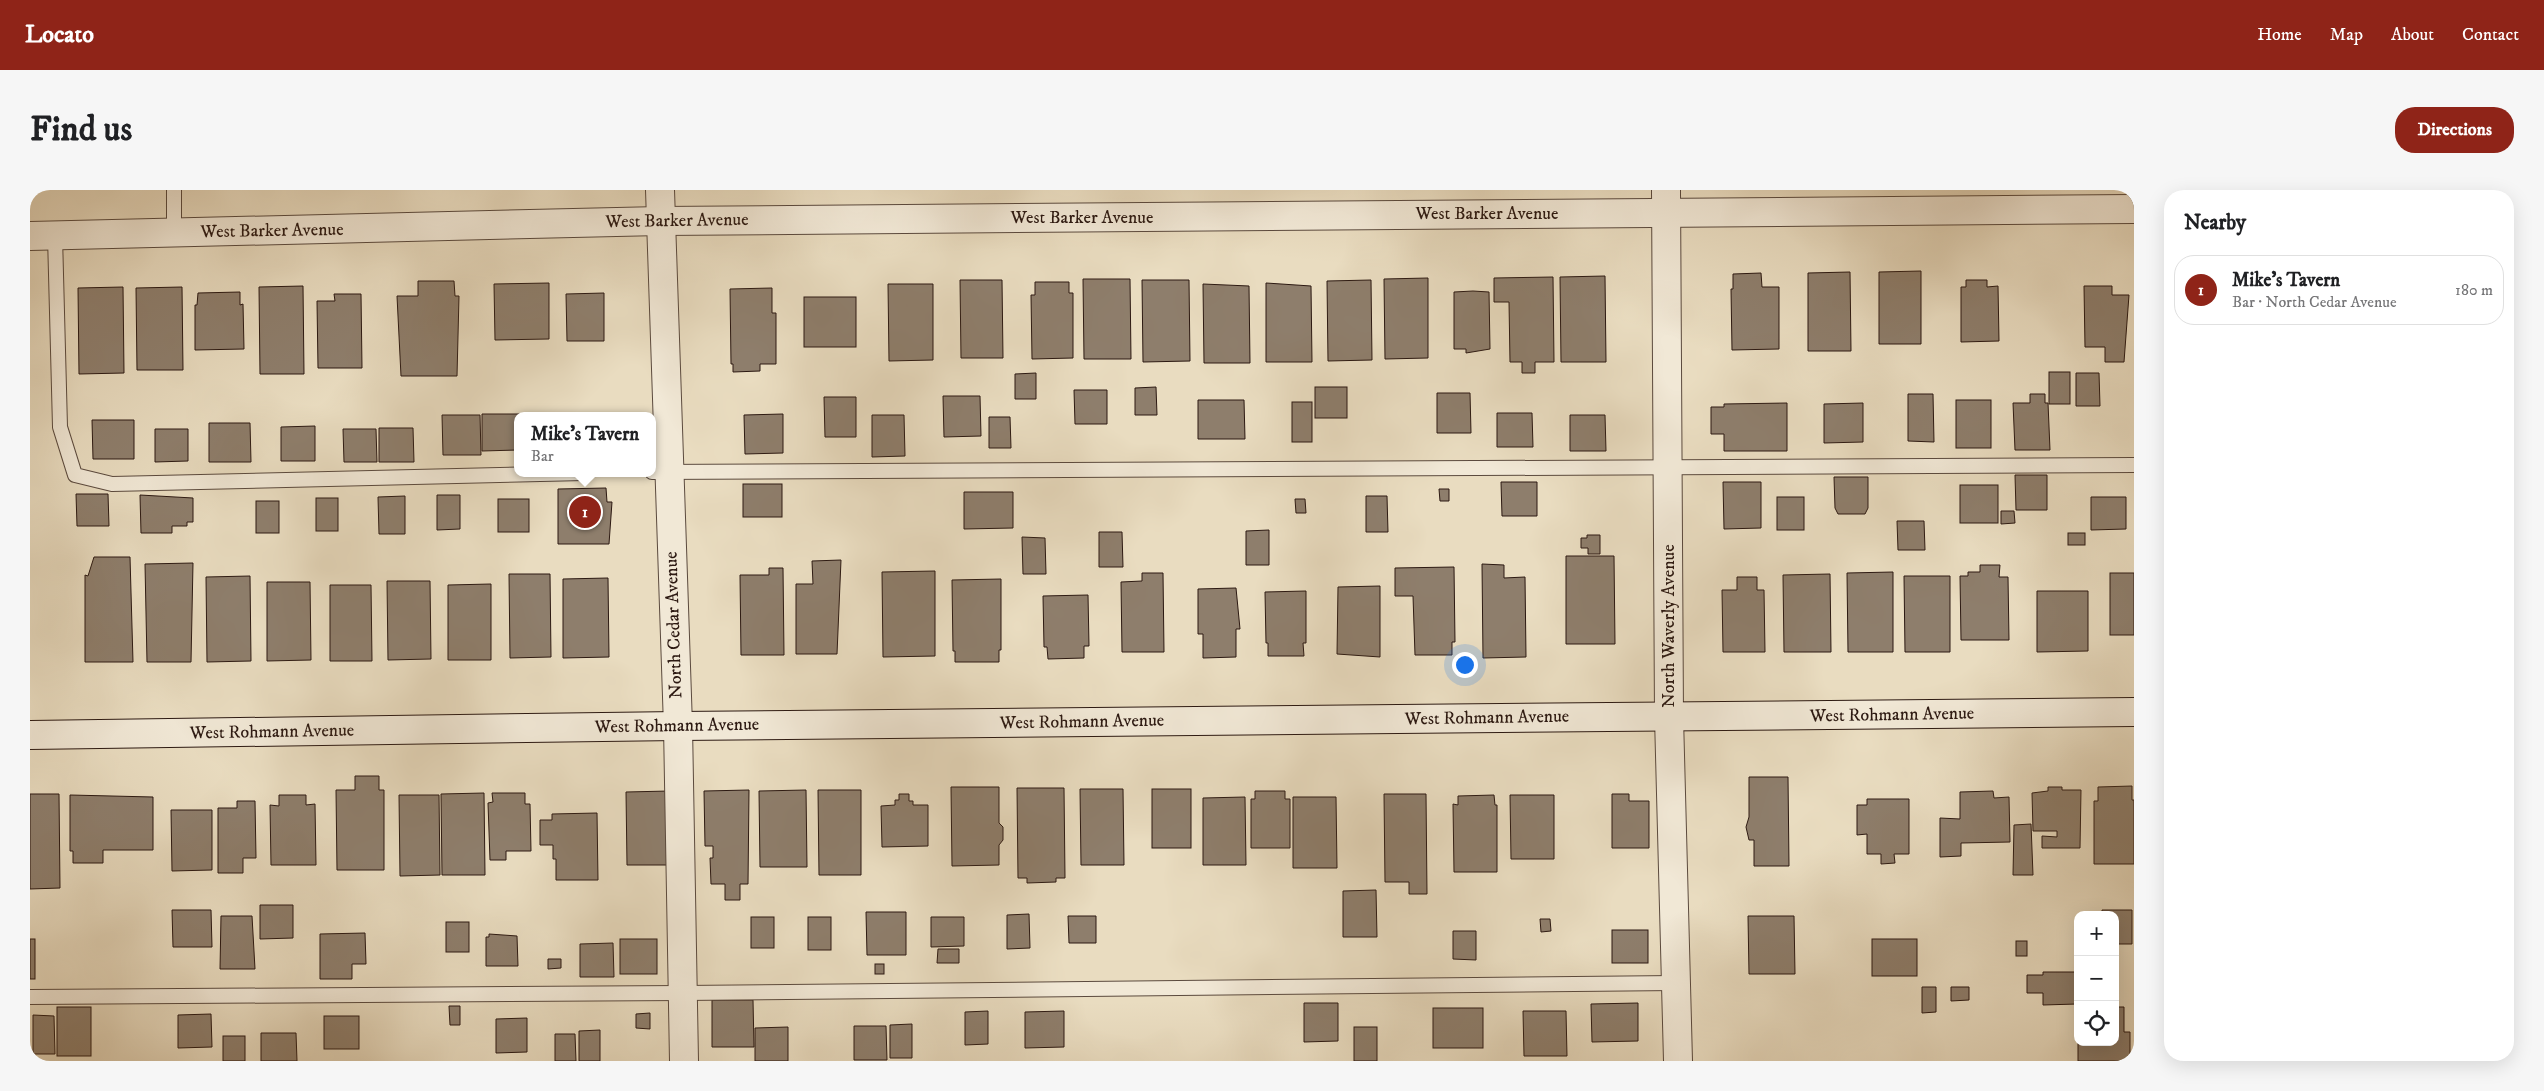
<!DOCTYPE html>
<meta charset="utf-8">
<style>
:root{--surface:#fff;--page:#f6f6f6;--text:#202124;--muted:#757577;--line:#e0e0e0;--accent:#8f2418}
body{margin:0;font-family:"IM FELL DW Pica",serif;background:var(--page);color:var(--text)}
.controls{position:absolute;right:15px;bottom:15px;display:grid;overflow:hidden;border-radius:10px;box-shadow:0 5px 20px #0002}
.controls button{width:45px;height:45px;display:grid;place-items:center;padding:0;border:0;border-bottom:1px solid var(--line);background:var(--surface);color:var(--text);font:25px sans-serif}
.you{position:absolute;left:1434px;top:474px;width:18px;height:18px;margin:-12px;border:4px solid #fff;border-radius:50%;background:#1a73e8;box-shadow:0 0 0 8px #1a73e833}
.badge{display:grid;place-items:center;width:32px;height:32px;border-radius:50%;background:var(--accent);color:#fff;font-size:16px;font-weight:700}
.pin{position:absolute;translate:-50% -50%;border:2px solid #fff;box-shadow:0 1px 5px #0006}
.popup{position:absolute;left:484px;top:222px;width:142px;height:65px;box-sizing:border-box;display:grid;place-content:center;border-radius:10px;background:var(--surface);filter:drop-shadow(0 1px 4px #0005);font-size:16px;white-space:nowrap;color:var(--muted)}
.popup b{font-size:19px;color:var(--text)}
.popup::after{content:'';position:absolute;left:50%;top:100%;margin-left:-10px;border:10px solid transparent;border-top-color:var(--surface)}
.list{margin:0;padding:0;list-style:none}
h2{display:flex;justify-content:space-between;align-items:center;height:65px;margin:0;padding:0 20px;font-size:21px}
h2 small{font-size:16px;font-weight:400;color:var(--muted)}
.list li{display:grid;grid-template-columns:32px 1fr auto;gap:15px;align-items:center;box-sizing:border-box;height:70px;margin:0 10px 10px;padding:0 10px;border:1px solid var(--line);border-radius:20px}
.list b{display:block;font-size:19px;white-space:nowrap}
.list p{margin:0;font-size:16px;white-space:nowrap;color:var(--muted)}
.list em{font-size:16px;font-style:normal;color:var(--muted)}
.icon{flex:none;width:28px;height:28px;fill:none;stroke:currentColor;stroke-width:2;stroke-linecap:round;stroke-linejoin:round}
.map{position:relative;flex:none;width:2104px;height:871px;overflow:hidden;border-radius:20px}
header{display:flex;align-items:center;gap:30px;box-sizing:border-box;height:70px;padding:0 25px;background:var(--accent);color:#fff}
header strong{font-size:24px}
nav{display:flex;gap:28px;margin-inline-start:auto;font-size:18px}
.intro{display:flex;align-items:center;justify-content:space-between;box-sizing:border-box;height:120px;padding:0 30px}
h1{margin:0;font-size:35px}
.button{padding:12px 22px;border-radius:20px;background:var(--accent);color:#fff;font-size:18px;font-weight:700}
main{display:flex;gap:30px;padding:0 30px}
aside{flex:1;background:var(--surface);border-radius:20px;box-shadow:0 5px 20px #0002}
.map>svg:first-child{display:block}
.building{fill:#8e7e6c;stroke:#2c1912}
.lines{fill:none;stroke-linecap:round;stroke-linejoin:round}
.lane-casing{stroke:#5b4a3e;stroke-width:16}
.street-casing{stroke:#5b4a3e;stroke-width:30}
.secondary-casing{stroke:#2c1912;stroke-width:30}
.lane{stroke:#f1e8d6;stroke-width:14}
.street{stroke:#f1e8d6;stroke-width:28}
.secondary{stroke:#f1e8d6;stroke-width:28}
.labels{text-anchor:middle;dominant-baseline:central;stroke-width:4.5;stroke-linejoin:round;paint-order:stroke}
.street-label{font-size:18px;fill:#2c1912;stroke:#f1e8d6}
</style>
<header>
<strong>Locato</strong>
<nav><a>Home</a><a>Map</a><a>About</a><a>Contact</a></nav>
</header>
<div class="intro"><h1>Find us</h1><a class="button">Directions</a></div>
<main>
<div class="map">
<svg width="2104" height="871" viewBox="0 0 2104 871">
<rect width="100%" height="100%" fill="#e9dcc0"/>
<filter id="stains"><feTurbulence type="fractalNoise" baseFrequency=".004" numOctaves="4"/><feColorMatrix values="0 0 0 0 .2 0 0 0 0 .09 0 0 0 0 .02 0 0 0 .5 -.17"/></filter>
<radialGradient id="worn" r=".72"><stop offset=".6" stop-color="#630" stop-opacity="0"/><stop offset="1" stop-color="#630" stop-opacity=".3"/></radialGradient>
<g class="building">
<polygon points="1891,81 1891,154 1849,154 1849,82"/>
<polygon points="1820,82 1821,161 1778,161 1778,83"/>
<polygon points="1731,83 1732,97 1749,97 1749,159 1702,160 1701,99 1703,99 1703,84"/>
<polygon points="1575,86 1576,172 1531,172 1530,87"/>
<polygon points="1523,87 1524,172 1505,172 1505,183 1492,183 1492,172 1480,172 1479,112 1464,112 1464,88"/>
<polygon points="1398,88 1398,168 1355,169 1354,89"/>
<polygon points="1053,89 1100,89 1101,169 1054,169"/>
<polygon points="930,90 972,90 973,168 931,168"/>
<polygon points="1112,90 1159,90 1160,171 1113,172"/>
<polygon points="1341,90 1342,170 1298,171 1297,91"/>
<polygon points="1936,90 1957,90 1957,97 1968,96 1969,151 1931,152 1931,97 1936,97"/>
<polygon points="388,91 424,91 425,106 429,106 427,186 371,186 367,106 388,106"/>
<polygon points="1005,92 1039,92 1039,103 1043,103 1043,168 1002,169 1001,105 1005,105"/>
<polygon points="519,93 519,149 465,150 464,94"/>
<polygon points="1236,93 1281,96 1282,172 1236,172"/>
<polygon points="858,94 903,94 903,170 859,171"/>
<polygon points="1173,94 1219,96 1220,173 1174,173"/>
<polygon points="273,96 274,184 230,184 229,97"/>
<polygon points="2054,96 2082,96 2082,105 2099,105 2094,172 2075,172 2075,157 2055,157"/>
<polygon points="93,97 94,183 49,184 48,98"/>
<polygon points="152,97 153,180 107,180 106,98"/>
<polygon points="742,98 742,123 746,123 746,174 730,174 730,181 703,182 703,174 701,174 700,99"/>
<polygon points="1443,101 1459,102 1460,159 1436,163 1436,159 1424,159 1424,102"/>
<polygon points="210,102 210,115 213,114 214,159 165,160 165,115 167,115 168,103"/>
<polygon points="574,103 574,151 537,151 536,104"/>
<polygon points="304,104 331,104 332,178 288,178 287,111 305,111"/>
<rect x="774" y="107" width="52" height="50"/>
<rect x="2019" y="182" width="21" height="32"/>
<polygon points="1006,183 1006,209 985,209 985,184"/>
<polygon points="2046,183 2069,183 2070,216 2046,216"/>
<polygon points="1126,197 1127,225 1105,225 1105,198"/>
<rect x="1285" y="197" width="32" height="31"/>
<polygon points="1044,200 1077,200 1077,234 1045,234"/>
<polygon points="1407,203 1440,203 1441,243 1407,243"/>
<polygon points="1878,204 1903,204 1904,252 1878,251"/>
<polygon points="2000,204 2015,204 2015,213 2018,213 2020,260 1985,260 1983,213 2000,213"/>
<polygon points="913,206 950,206 951,246 914,247"/>
<polygon points="794,207 826,207 826,247 795,247"/>
<polygon points="1168,210 1214,210 1215,249 1168,249"/>
<rect x="1926" y="210" width="35" height="48"/>
<rect x="1262" y="212" width="20" height="40"/>
<polygon points="1757,213 1757,261 1694,261 1694,244 1681,244 1681,217 1694,217 1694,214"/>
<polygon points="1833,213 1833,252 1794,253 1794,214"/>
<polygon points="1467,223 1502,223 1503,257 1467,257"/>
<polygon points="452,224 495,224 488,226 488,260 452,261"/>
<polygon points="753,224 753,263 715,264 714,225"/>
<polygon points="412,225 450,225 451,265 413,265"/>
<polygon points="842,225 874,225 875,266 842,267"/>
<polygon points="1540,225 1575,225 1576,261 1540,261"/>
<polygon points="959,227 980,227 981,258 959,258"/>
<polygon points="62,230 104,230 104,269 63,269"/>
<polygon points="179,233 220,233 221,272 179,272"/>
<polygon points="285,236 285,271 251,271 251,237"/>
<polygon points="349,238 383,238 384,272 349,272"/>
<polygon points="125,239 158,239 158,271 125,272"/>
<polygon points="313,239 346,239 347,272 314,272"/>
<polygon points="1985,285 2017,285 2017,320 1986,320"/>
<polygon points="1804,287 1838,287 1838,318 1835,324 1808,324 1805,318"/>
<polygon points="1471,292 1507,292 1507,326 1472,326"/>
<polygon points="1693,292 1731,292 1731,338 1694,339"/>
<rect x="713" y="294" width="39" height="33"/>
<rect x="1930" y="295" width="38" height="38"/>
<polygon points="576,298 577,312 582,312 579,354 528,354 528,299"/>
<polygon points="1409,299 1419,299 1419,311 1410,311"/>
<polygon points="934,302 983,302 983,338 934,339"/>
<polygon points="46,304 78,304 79,336 47,336"/>
<polygon points="110,305 163,308 163,332 157,332 157,336 142,336 142,343 111,343"/>
<polygon points="407,305 430,305 430,339 407,340"/>
<polygon points="375,306 375,344 349,344 348,307"/>
<polygon points="1336,306 1357,306 1358,342 1336,342"/>
<rect x="1747" y="307" width="27" height="33"/>
<polygon points="2061,307 2096,307 2096,339 2061,340"/>
<rect x="286" y="308" width="22" height="33"/>
<rect x="468" y="309" width="31" height="33"/>
<polygon points="1265,309 1275,309 1276,323 1266,323"/>
<rect x="226" y="311" width="23" height="32"/>
<polygon points="1971,321 1984,321 1985,333 1971,334"/>
<polygon points="1867,331 1894,331 1895,360 1868,360"/>
<polygon points="1239,340 1239,375 1216,375 1216,341"/>
<polygon points="1069,342 1092,342 1093,377 1069,377"/>
<rect x="2038" y="343" width="17" height="12"/>
<polygon points="1557,345 1570,345 1570,364 1558,364 1558,358 1551,358 1551,348 1557,348"/>
<polygon points="992,347 1015,348 1016,384 993,384"/>
<polygon points="1536,366 1584,366 1585,454 1536,454"/>
<polygon points="64,367 100,367 103,472 55,472 55,385 58,386"/>
<polygon points="811,370 807,464 766,464 766,394 783,394 782,371"/>
<polygon points="163,373 161,472 117,472 115,374"/>
<polygon points="1452,374 1474,375 1474,388 1495,387 1496,467 1453,468"/>
<polygon points="1950,375 1970,375 1969,387 1978,387 1979,450 1931,450 1930,386 1938,386 1938,382 1950,382"/>
<polygon points="1424,377 1425,452 1422,452 1422,465 1385,465 1383,406 1365,406 1365,378"/>
<polygon points="739,378 753,378 754,465 711,465 710,385 739,385"/>
<polygon points="905,381 905,466 853,467 852,382"/>
<polygon points="1863,382 1863,462 1818,462 1817,383"/>
<polygon points="1112,383 1133,383 1134,462 1092,462 1091,392 1112,391"/>
<rect x="2080" y="383" width="24" height="62"/>
<polygon points="479,384 520,384 521,467 480,468"/>
<polygon points="1800,384 1801,462 1754,462 1753,385"/>
<polygon points="220,386 221,471 177,472 176,387"/>
<polygon points="1874,386 1920,386 1920,462 1875,462"/>
<polygon points="1707,387 1727,387 1727,400 1734,400 1735,462 1693,462 1692,400 1707,400"/>
<polygon points="578,388 579,467 533,468 533,389"/>
<polygon points="971,389 971,460 969,460 969,472 925,472 925,461 923,461 922,390"/>
<polygon points="357,391 400,391 401,469 358,470"/>
<polygon points="237,392 280,392 281,470 237,471"/>
<polygon points="461,394 461,470 418,470 418,395"/>
<polygon points="300,395 341,395 342,471 300,471"/>
<polygon points="1350,396 1350,467 1307,464 1308,397"/>
<polygon points="1206,398 1210,439 1206,439 1206,467 1173,468 1173,444 1168,444 1168,399"/>
<polygon points="1276,401 1276,453 1273,453 1274,466 1238,466 1238,453 1236,453 1235,402"/>
<polygon points="2007,401 2058,401 2058,461 2007,462"/>
<polygon points="1058,405 1059,456 1054,456 1054,468 1018,469 1017,457 1014,457 1013,406"/>
<polygon points="325,586 349,586 349,600 354,600 354,680 307,680 306,600 325,600"/>
<polygon points="1719,587 1758,587 1759,676 1724,676 1724,650 1719,650 1716,637 1719,627"/>
<polygon points="2102,596 2102,610 2104,610 2104,674 2064,674 2064,611 2068,611 2068,597"/>
<polygon points="921,597 969,597 969,633 973,637 973,650 969,655 969,675 922,676"/>
<polygon points="2018,597 2032,597 2032,600 2051,600 2050,658 2012,658 2012,646 2027,647 2027,641 2003,641 2002,603 2018,601"/>
<polygon points="987,598 1034,598 1035,688 1026,688 1026,692 997,693 997,688 988,688"/>
<polygon points="1050,599 1093,599 1094,675 1051,675"/>
<rect x="1122" y="599" width="39" height="59"/>
<polygon points="719,600 718,694 710,694 710,710 695,710 695,694 681,694 680,668 683,668 683,656 675,656 674,601"/>
<polygon points="776,600 777,677 730,677 729,601"/>
<polygon points="788,600 831,600 831,685 789,685"/>
<polygon points="639,601 640,675 597,675 596,602"/>
<polygon points="1225,601 1255,601 1255,609 1260,609 1260,658 1221,658 1221,609 1225,609"/>
<polygon points="1963,601 1964,608 1979,607 1980,652 1931,653 1931,666 1910,667 1910,628 1930,629 1930,602"/>
<polygon points="454,603 455,685 412,685 411,604"/>
<polygon points="462,603 495,603 495,614 500,614 501,661 476,661 476,670 460,670 458,613 463,612"/>
<polygon points="0,604 29,604 30,698 0,699"/>
<polygon points="869,604 879,604 879,611 883,611 883,615 898,615 898,656 852,657 851,616 865,615 865,610 869,610"/>
<polygon points="1354,604 1396,604 1397,704 1379,704 1379,692 1355,692"/>
<polygon points="1582,604 1599,604 1599,611 1619,611 1619,658 1582,658"/>
<polygon points="40,605 123,607 123,660 73,660 73,673 43,673 43,661 40,661"/>
<polygon points="249,605 276,605 276,615 285,614 286,675 241,675 240,615 249,616"/>
<polygon points="369,605 409,605 410,685 370,686"/>
<polygon points="1464,605 1465,615 1467,615 1467,682 1424,682 1423,614 1428,615 1428,606"/>
<polygon points="1480,605 1524,605 1524,669 1481,669"/>
<polygon points="1215,607 1216,675 1173,675 1173,608"/>
<polygon points="1263,607 1306,607 1307,678 1263,678"/>
<polygon points="1837,609 1879,609 1879,664 1864,664 1865,673 1851,674 1851,664 1837,664 1837,644 1827,645 1827,615 1837,615"/>
<polygon points="207,611 225,611 226,668 213,668 213,683 188,683 188,618 207,618"/>
<polygon points="141,620 182,620 182,680 142,681"/>
<polygon points="567,623 568,690 526,690 526,669 523,669 523,655 510,655 510,630 522,630 522,624"/>
<polygon points="2001,634 2003,685 1983,685 1984,635"/>
<polygon points="1346,700 1347,747 1313,747 1313,701"/>
<polygon points="230,715 263,715 263,748 230,749"/>
<polygon points="142,720 181,720 182,757 143,757"/>
<polygon points="2072,720 2102,720 2102,754 2085,754 2085,725 2072,725"/>
<polygon points="836,722 876,722 876,765 837,765"/>
<polygon points="999,724 1000,758 977,759 977,725"/>
<polygon points="191,726 222,726 225,779 190,779"/>
<polygon points="1038,726 1066,726 1066,753 1039,753"/>
<polygon points="1718,726 1764,726 1765,784 1719,784"/>
<rect x="721" y="727" width="23" height="31"/>
<rect x="778" y="727" width="23" height="33"/>
<polygon points="901,727 934,727 934,756 901,757"/>
<polygon points="1510,729 1520,729 1521,741 1511,742"/>
<rect x="416" y="732" width="23" height="30"/>
<rect x="1582" y="740" width="36" height="33"/>
<polygon points="1423,741 1446,741 1446,770 1423,769"/>
<polygon points="335,743 336,774 322,774 322,789 290,789 290,744"/>
<polygon points="459,744 487,746 488,776 456,776 456,747 459,747"/>
<rect x="0" y="749" width="5" height="40"/>
<rect x="590" y="749" width="37" height="35"/>
<rect x="1842" y="749" width="45" height="37"/>
<rect x="1986" y="751" width="11" height="15"/>
<polygon points="583,753 584,787 550,787 550,754"/>
<polygon points="908,759 929,759 929,773 907,773"/>
<polygon points="518,769 531,769 531,778 518,779"/>
<rect x="845" y="774" width="9" height="10"/>
<polygon points="2013,782 2047,782 2047,814 2013,815 2013,803 1997,803 1997,785 2013,785"/>
<polygon points="1892,797 1906,797 1906,822 1892,823"/>
<polygon points="1921,797 1939,797 1939,810 1921,811"/>
<polygon points="682,810 723,810 724,857 682,857"/>
<polygon points="1274,813 1308,813 1308,851 1274,852"/>
<polygon points="1608,813 1608,851 1562,852 1561,814"/>
<polygon points="419,816 430,816 430,835 420,835"/>
<rect x="27" y="817" width="34" height="49"/>
<polygon points="2085,817 2094,817 2094,842 2100,842 2100,871 2048,871 2048,852 2085,852"/>
<rect x="1403" y="818" width="50" height="40"/>
<polygon points="958,821 958,854 935,855 935,822"/>
<polygon points="1034,821 1034,857 995,858 995,822"/>
<polygon points="1493,821 1536,821 1537,866 1494,866"/>
<polygon points="620,823 620,839 606,838 606,824"/>
<polygon points="181,824 182,857 148,858 148,825"/>
<polygon points="3,825 24,826 25,864 3,864"/>
<rect x="294" y="826" width="35" height="33"/>
<polygon points="497,828 497,862 466,863 466,829"/>
<polygon points="882,834 882,868 860,868 860,835"/>
<polygon points="824,836 856,836 857,870 824,870"/>
<polygon points="758,837 758,871 725,871 725,838"/>
<rect x="1324" y="837" width="23" height="34"/>
<polygon points="570,840 570,871 549,871 549,841"/>
<polygon points="231,843 266,843 267,871 231,871"/>
<polygon points="525,844 545,844 546,871 525,871"/>
<rect x="193" y="846" width="22" height="25"/>
</g>
<g class="lines">
<g class="lane-casing">
<g id="lane">
<polyline points="144,0 144,43"/>
<polyline points="25,46 30,237 45,285 82,294 554,283"/>
<polyline points="622,282 2104,275"/>
<polyline points="0,807 653,803 1646,793"/>
</g>
</g>
<g class="street-casing">
<g id="street">
<polyline points="630,0 648,536 654,871"/>
<polyline points="1636,0 1639,527 1648,871"/>
<polyline points="0,46 630,31 2104,19"/>
</g>
</g>
<g class="secondary-casing">
<polyline id="secondary" points="0,545 648,536 2104,522"/>
</g>
<use href="#lane" class="lane"/>
<use href="#street" class="street"/>
<use href="#secondary" class="secondary"/>
</g>
<g class="labels">
<g class="street-label">
<text x="1457" y="24">West Barker Avenue</text>
<text x="1052" y="28">West Barker Avenue</text>
<text transform="translate(647 31) rotate(-1)">West Barker Avenue</text>
<text transform="translate(242 41) rotate(-1)">West Barker Avenue</text>
<text transform="translate(644 435) rotate(-92)">North Cedar Avenue</text>
<text transform="translate(1639 436) rotate(-90)">North Waverly Avenue</text>
<text transform="translate(1862 525) rotate(-1)">West Rohmann Avenue</text>
<text transform="translate(1457 528) rotate(-1)">West Rohmann Avenue</text>
<text transform="translate(1052 532) rotate(-1)">West Rohmann Avenue</text>
<text transform="translate(647 536) rotate(-1)">West Rohmann Avenue</text>
<text transform="translate(242 542) rotate(-1)">West Rohmann Avenue</text>
</g>
</g>
<rect width="100%" height="100%" filter="url(#stains)"/>
<rect width="100%" height="100%" fill="url(#worn)"/>
</svg>
<div class="controls">
<button>+</button>
<button>−</button>
<button><svg class="icon" aria-label="locate" viewBox="0 0 24 24"><circle cx="12" cy="12" r="6"/><path d="M12 2v4M12 18v4M2 12h4M18 12h4"/></svg></button>
</div>
<div class="you"></div>
<div class="pin badge" style="left:555px;top:322px">1</div>
<div class="popup"><b>Mike's Tavern</b>Bar</div>
</div>
<aside>
<h2>Nearby<small></small></h2>
<ul class="list">
<li><span class="badge">1</span><div><b>Mike's Tavern</b><p>Bar · North Cedar Avenue</p></div><em>180 m</em></li>
</ul>
</aside>
</main>
